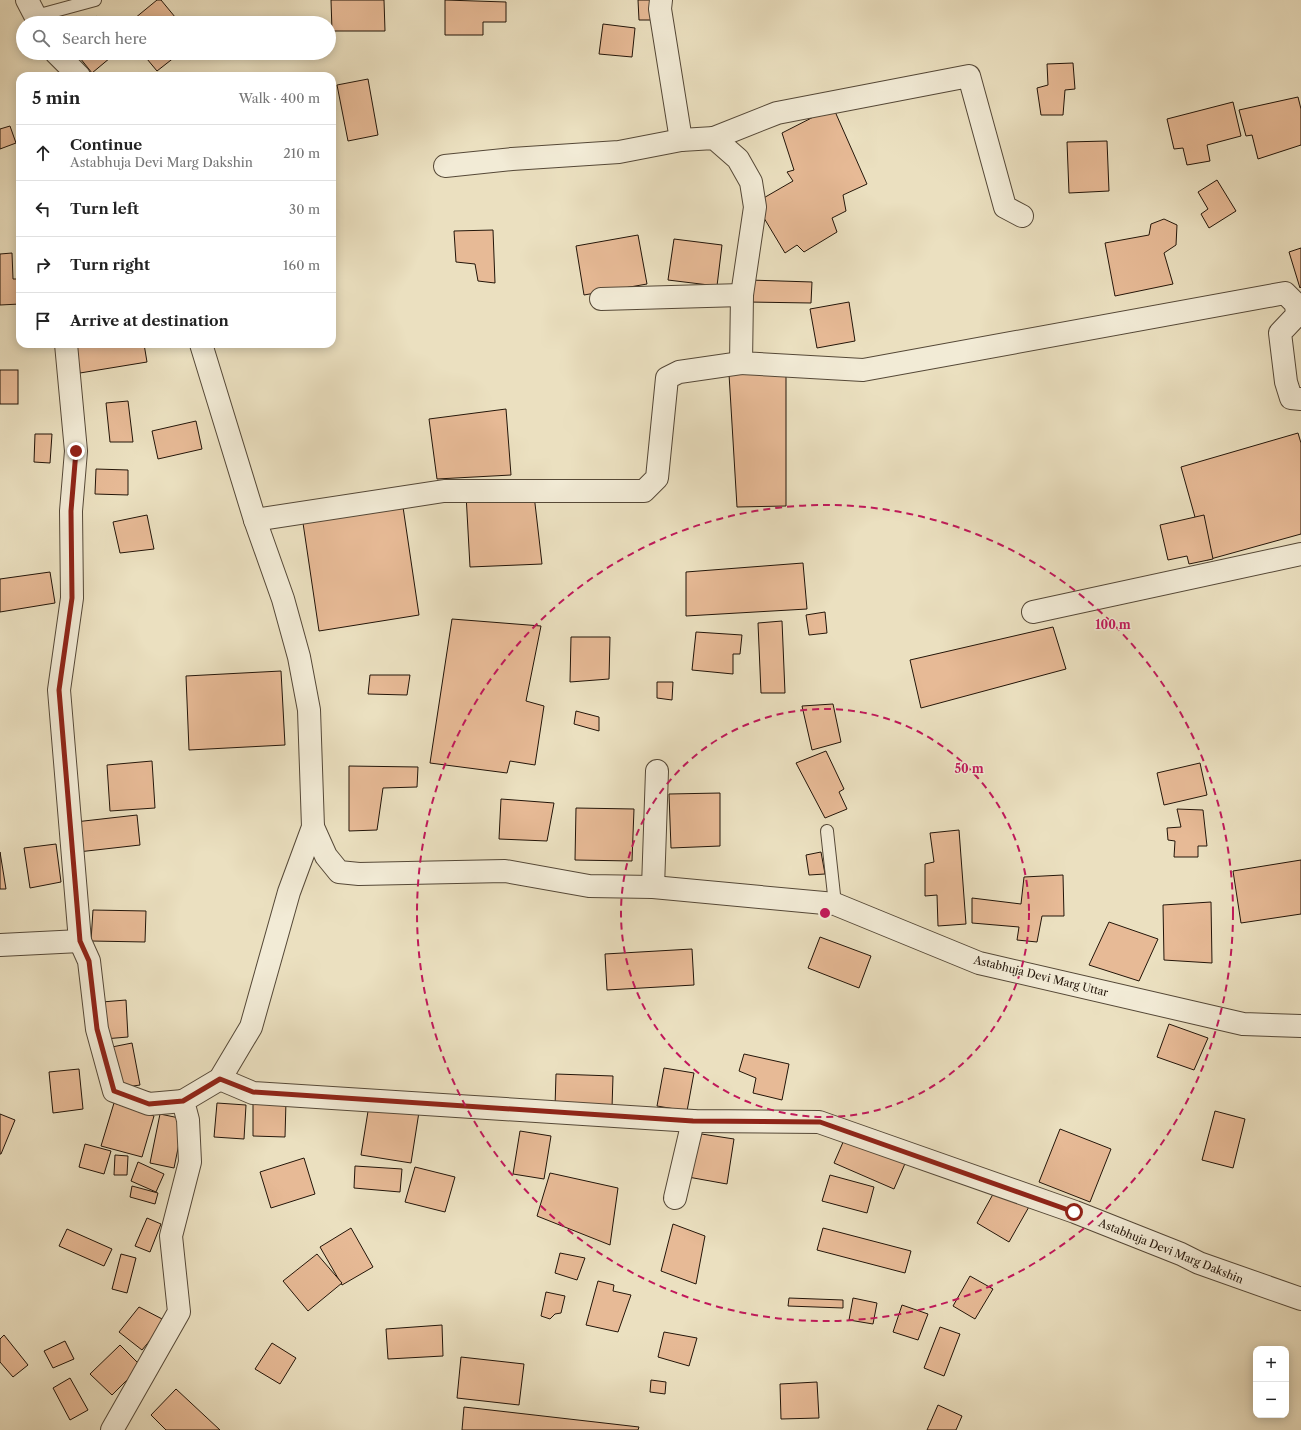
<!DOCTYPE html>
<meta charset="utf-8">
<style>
:root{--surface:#fff;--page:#f2f2f2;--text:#222;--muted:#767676;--line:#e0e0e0}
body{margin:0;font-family:"Libre Caslon Text",serif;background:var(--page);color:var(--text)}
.controls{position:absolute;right:12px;bottom:12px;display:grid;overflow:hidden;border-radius:8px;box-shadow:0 2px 10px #0003}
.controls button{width:36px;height:36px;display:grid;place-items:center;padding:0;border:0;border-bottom:1px solid var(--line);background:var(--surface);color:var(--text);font:20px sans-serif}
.stop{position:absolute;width:12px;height:12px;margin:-9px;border:3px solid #8f2418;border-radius:50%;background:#fff}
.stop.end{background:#8f2418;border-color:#fff;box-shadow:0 1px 4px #0008}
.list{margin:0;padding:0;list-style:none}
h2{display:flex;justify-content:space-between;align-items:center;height:52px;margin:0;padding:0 16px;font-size:17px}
h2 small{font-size:13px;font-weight:400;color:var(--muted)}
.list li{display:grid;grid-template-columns:26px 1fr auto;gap:12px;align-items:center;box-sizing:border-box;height:56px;padding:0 16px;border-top:1px solid var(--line)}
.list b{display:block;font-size:15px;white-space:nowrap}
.list p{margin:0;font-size:13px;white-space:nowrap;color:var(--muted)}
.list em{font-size:13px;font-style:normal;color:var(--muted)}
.icon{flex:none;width:22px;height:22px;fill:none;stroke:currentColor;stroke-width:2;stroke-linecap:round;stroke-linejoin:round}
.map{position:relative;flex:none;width:1301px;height:1430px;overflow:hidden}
.search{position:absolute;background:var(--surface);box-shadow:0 2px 10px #0003;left:16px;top:16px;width:320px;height:44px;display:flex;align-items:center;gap:10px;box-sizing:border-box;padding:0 14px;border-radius:22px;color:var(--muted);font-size:15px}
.panel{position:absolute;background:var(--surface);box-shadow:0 2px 10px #0003;left:16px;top:72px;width:320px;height:276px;border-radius:12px}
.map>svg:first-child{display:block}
.building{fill:#e7ba96;stroke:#231509}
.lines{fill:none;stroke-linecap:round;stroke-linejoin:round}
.lane-casing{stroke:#554837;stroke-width:14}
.street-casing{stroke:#554837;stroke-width:24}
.lane{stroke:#f2ebd6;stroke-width:12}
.street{stroke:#f2ebd6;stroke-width:22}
.route{stroke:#8f2418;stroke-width:5}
.ring{fill:none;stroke:#c2185b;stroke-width:2;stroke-dasharray:7 5}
.labels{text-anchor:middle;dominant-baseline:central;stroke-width:3;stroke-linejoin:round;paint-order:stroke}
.street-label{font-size:11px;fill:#231509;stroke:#f2ebd6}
.centre{fill:#c2185b;stroke:#f2ebd6;stroke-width:2}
.ring-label{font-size:12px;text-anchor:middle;font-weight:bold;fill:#c2185b;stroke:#f2ebd6;stroke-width:3;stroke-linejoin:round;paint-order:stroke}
</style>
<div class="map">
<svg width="1301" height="1430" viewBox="0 0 1301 1430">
<rect width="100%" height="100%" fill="#ebe0c0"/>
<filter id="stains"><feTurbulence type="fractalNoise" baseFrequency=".005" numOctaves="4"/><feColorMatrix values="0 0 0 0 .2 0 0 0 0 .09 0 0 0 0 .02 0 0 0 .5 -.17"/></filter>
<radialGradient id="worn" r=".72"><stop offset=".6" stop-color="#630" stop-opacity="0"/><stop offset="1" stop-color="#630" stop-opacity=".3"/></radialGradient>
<g class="building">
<polygon points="157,0 161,0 180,23 129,23"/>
<polygon points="331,0 384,0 385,31 332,31"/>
<polygon points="445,0 506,2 506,22 483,22 483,35 445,35"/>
<polygon points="638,0 653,0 655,20 639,20"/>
<polygon points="97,16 103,23 89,23"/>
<polygon points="603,24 635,28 632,57 599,54"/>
<polygon points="76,53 116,53 92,73"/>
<polygon points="142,53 180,53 157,71"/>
<polygon points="1073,63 1075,89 1065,90 1063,115 1041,115 1037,88 1048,85 1047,64"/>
<polygon points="368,79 378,135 348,141 337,85"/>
<polygon points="1298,97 1301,109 1301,145 1258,159 1252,135 1246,136 1239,110"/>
<polygon points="1233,102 1241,136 1207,145 1210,161 1187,165 1183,148 1174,149 1167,119"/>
<polygon points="833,107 867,184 843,195 846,211 832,218 837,232 804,252 797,245 785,253 755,203 793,181 787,172 794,170 782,133"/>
<polygon points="10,126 16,143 0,149 0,129"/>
<polygon points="1107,141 1109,191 1069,193 1067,142"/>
<polygon points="1217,180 1236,211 1209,228 1201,214 1208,209 1198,192"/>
<polygon points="1164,219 1177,225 1176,245 1164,253 1173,284 1115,296 1105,243 1149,235 1151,224"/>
<polygon points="493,230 495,283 478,281 475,264 456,262 454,231"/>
<polygon points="638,235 647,284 584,295 576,246"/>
<polygon points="674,239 722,245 717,286 668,280"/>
<polygon points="1301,248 1301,287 1300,288 1289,252"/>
<polygon points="12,253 13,279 20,279 20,304 0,305 0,254"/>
<polygon points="749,280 812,282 811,303 748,302"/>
<polygon points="849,302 855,341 817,348 810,309"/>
<polygon points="75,344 144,344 147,362 80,373"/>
<rect x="0" y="370" width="18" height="34"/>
<polygon points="786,371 786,506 737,507 729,374"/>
<polygon points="128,401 133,442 110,442 106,403"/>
<polygon points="506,409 511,475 437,479 429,419"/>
<polygon points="196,421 202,449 158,459 152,431"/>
<polygon points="1298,433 1301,443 1301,534 1207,560 1181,467"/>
<polygon points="35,434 52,434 50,463 34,462"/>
<polygon points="96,469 128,470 128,495 95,494"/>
<polygon points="466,494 534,495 542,564 470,567"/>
<polygon points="403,507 419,615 319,631 303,523"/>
<polygon points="147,515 154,549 120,553 113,522"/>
<polygon points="1204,515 1213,559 1189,564 1187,556 1168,560 1160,525"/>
<polygon points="803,563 807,609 686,616 686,572"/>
<polygon points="50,572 55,603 0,612 0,579"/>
<polygon points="825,612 827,633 809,635 806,615"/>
<polygon points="452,619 541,626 526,701 544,706 535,765 510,761 507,773 430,763"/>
<polygon points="782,621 785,693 761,693 758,623"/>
<polygon points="1053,627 1066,669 921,708 910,660"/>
<polygon points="696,632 742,635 740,654 733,654 733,674 692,670"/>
<polygon points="571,637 610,637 609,679 570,682"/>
<polygon points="281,671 285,745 189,750 186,676"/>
<polygon points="370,675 410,675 407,695 368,694"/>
<polygon points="657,682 673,682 672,700 657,698"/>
<polygon points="833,704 841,742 812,750 802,706"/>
<polygon points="576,711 599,717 599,731 574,724"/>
<polygon points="826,751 844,789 839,792 847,809 825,818 796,763"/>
<polygon points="152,761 155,808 110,811 107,765"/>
<polygon points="1200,763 1207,795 1164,805 1157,773"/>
<polygon points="349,766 418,767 417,787 383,788 377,830 349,831"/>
<polygon points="720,793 720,846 671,848 669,794"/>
<polygon points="501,799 554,803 547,841 499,839"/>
<polygon points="576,808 634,809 632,861 575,860"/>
<polygon points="1177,809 1203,810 1207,846 1198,846 1198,857 1174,857 1175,841 1168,840 1167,828 1181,827"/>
<polygon points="137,815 140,845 78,852 75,822"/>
<polygon points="959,830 966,924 938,926 937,895 925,896 925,864 934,862 930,833"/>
<polygon points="56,844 61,882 30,888 24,848"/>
<polygon points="0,852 6,889 0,889"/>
<polygon points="821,852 825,874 809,875 806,855"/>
<polygon points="1301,860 1301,914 1241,923 1233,871"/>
<polygon points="1063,875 1064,916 1042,916 1037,942 1017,940 1019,927 972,923 972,898 1021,904 1024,877"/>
<polygon points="1211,902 1212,963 1164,960 1163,905"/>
<polygon points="93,910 146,911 145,942 91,941"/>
<polygon points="1109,922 1158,939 1139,981 1089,965"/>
<polygon points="820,937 871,956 859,988 808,968"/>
<polygon points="692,949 694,985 607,990 605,954"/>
<polygon points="126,1000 128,1037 104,1039 102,1002"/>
<polygon points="1169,1024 1208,1038 1194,1070 1157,1057"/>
<polygon points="132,1043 140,1085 114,1089 107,1048"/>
<polygon points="744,1054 789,1064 782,1100 753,1093 756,1078 739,1071"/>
<polygon points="664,1068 694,1073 687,1111 657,1106"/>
<polygon points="79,1069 83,1109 53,1113 49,1072"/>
<polygon points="556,1074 613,1076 612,1108 555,1107"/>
<polygon points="253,1101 286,1101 285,1137 253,1136"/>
<polygon points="114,1103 154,1116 142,1157 101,1146"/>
<polygon points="217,1103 246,1105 244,1139 214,1137"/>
<polygon points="369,1105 419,1112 411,1163 361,1155"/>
<polygon points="1215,1111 1245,1119 1233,1168 1202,1160"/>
<polygon points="0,1114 15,1120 1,1154 0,1154"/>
<polygon points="160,1114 184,1119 174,1168 150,1163"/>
<polygon points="1060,1129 1111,1149 1090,1202 1039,1182"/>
<polygon points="520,1131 551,1136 544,1179 513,1174"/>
<polygon points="695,1133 734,1139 727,1184 688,1177"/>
<polygon points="847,1133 907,1159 894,1189 834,1163"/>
<polygon points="85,1144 111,1151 104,1174 79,1167"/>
<polygon points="115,1155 128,1156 127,1175 114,1175"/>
<polygon points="304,1158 315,1194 271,1208 260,1172"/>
<polygon points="138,1162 164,1174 156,1192 131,1181"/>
<polygon points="355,1166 402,1169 400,1192 354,1188"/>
<polygon points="415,1167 455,1177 445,1212 405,1202"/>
<polygon points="550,1173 618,1188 610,1245 537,1216"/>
<polygon points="830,1175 874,1187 867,1213 822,1201"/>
<polygon points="132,1186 158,1193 155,1204 130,1197"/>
<polygon points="997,1187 1030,1205 1009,1242 977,1223"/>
<polygon points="147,1218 161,1224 150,1252 135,1246"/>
<polygon points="673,1224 705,1236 696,1284 661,1271"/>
<polygon points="351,1228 373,1267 342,1285 320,1247"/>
<polygon points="823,1228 911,1251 905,1273 817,1250"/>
<polygon points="67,1229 112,1249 104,1266 59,1246"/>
<polygon points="560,1253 585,1258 577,1280 555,1273"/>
<polygon points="121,1254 136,1258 127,1293 112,1289"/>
<polygon points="317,1254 342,1283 308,1311 283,1281"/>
<polygon points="970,1276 993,1289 975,1319 953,1306"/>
<polygon points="598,1281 614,1285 613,1291 631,1295 618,1332 586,1325"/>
<polygon points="546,1292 565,1296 561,1313 555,1314 550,1319 541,1316"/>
<polygon points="789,1298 843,1300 843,1308 788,1306"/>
<polygon points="853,1298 877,1303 873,1324 849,1320"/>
<polygon points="902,1305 928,1314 918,1340 893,1332"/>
<polygon points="139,1307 166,1321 142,1350 119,1332"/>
<polygon points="442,1325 443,1356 388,1359 386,1329"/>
<polygon points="940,1327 960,1334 944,1376 924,1368"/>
<polygon points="664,1332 697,1338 689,1366 658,1357"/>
<polygon points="4,1335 28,1365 13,1377 0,1362 0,1339"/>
<polygon points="65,1341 74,1359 53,1368 44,1351"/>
<polygon points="272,1343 296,1358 280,1384 255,1369"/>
<polygon points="120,1345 141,1366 112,1395 90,1374"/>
<polygon points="461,1357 524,1364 519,1405 457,1398"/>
<polygon points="70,1378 88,1410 70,1420 53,1388"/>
<polygon points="651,1380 666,1382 665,1394 650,1392"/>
<polygon points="817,1382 819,1418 781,1419 780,1384"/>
<polygon points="176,1389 220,1430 166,1430 151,1415"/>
<polygon points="938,1405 962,1416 956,1430 927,1430"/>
<polygon points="464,1407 639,1427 638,1430 462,1430"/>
</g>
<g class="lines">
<g class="lane-casing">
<g id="lane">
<polyline points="36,16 95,0"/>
<polyline points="827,831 835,904"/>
</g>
</g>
<g class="street-casing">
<g id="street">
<polyline points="27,0 39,23"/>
<polyline points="661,0 660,9 681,140"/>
<polyline points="56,53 79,76"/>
<polyline points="714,138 777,113 969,76 1005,207 1022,216"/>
<polyline points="445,166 512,159 619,152 681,140 714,138 738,159 751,182 755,207 742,295 741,363 863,370 1285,293 1296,304 1297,315 1280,333 1286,382 1291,398 1301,399"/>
<polyline points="601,299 742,295"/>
<polyline points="66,344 76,451 71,511 72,598 59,690 80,941 89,961 97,1029 114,1091 149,1104 183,1101"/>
<polyline points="255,520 444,491 644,491 657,478 667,378 679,372 741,363"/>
<polyline points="1033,612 1301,554"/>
<polyline points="313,827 326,856 339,872 359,874 505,871 589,886 653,887 835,904 979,963 1243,1024 1301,1026"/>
<polyline points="653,887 657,771"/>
<polyline points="0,945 80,941"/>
<polyline points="220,1079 253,1093 693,1121 819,1122 1075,1212 1181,1254 1199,1263 1301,1299"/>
<polyline points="675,1198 693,1121"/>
<polyline points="112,1430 179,1312 171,1236 190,1162 188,1120 183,1101 220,1079 251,1027 289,892 313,827 309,710 299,657 283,599 255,520 201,344"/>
</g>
</g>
<use href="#lane" class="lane"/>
<use href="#street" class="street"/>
</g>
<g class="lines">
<polyline class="route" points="76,451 71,511 72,598 59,690 80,941 89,961 97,1029 114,1091 149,1104 183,1101 220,1079 253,1092 693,1121 820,1122 1074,1212"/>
</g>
<g class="ring">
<circle cx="825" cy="913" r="204"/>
<circle cx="825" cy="913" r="408"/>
</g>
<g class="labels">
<g class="street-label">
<text transform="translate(1041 976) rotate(14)">Astabhuja Devi Marg Uttar</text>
<text transform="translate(1171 1251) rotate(22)">Astabhuja Devi Marg Dakshin</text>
</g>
</g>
<circle cx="825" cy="913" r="6" class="centre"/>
<g class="ring-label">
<text x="1113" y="629">100 m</text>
<text x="969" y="773">50 m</text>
</g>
<rect width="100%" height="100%" filter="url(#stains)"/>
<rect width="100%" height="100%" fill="url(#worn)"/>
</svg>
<div class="controls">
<button>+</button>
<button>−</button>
</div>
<div class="stop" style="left:1074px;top:1212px"></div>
<div class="stop end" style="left:76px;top:451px"></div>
<div class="search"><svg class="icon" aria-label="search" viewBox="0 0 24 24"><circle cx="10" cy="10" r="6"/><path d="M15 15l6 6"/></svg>Search here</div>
<section class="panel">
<h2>5 min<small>Walk · 400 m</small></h2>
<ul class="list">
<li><svg class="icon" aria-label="ahead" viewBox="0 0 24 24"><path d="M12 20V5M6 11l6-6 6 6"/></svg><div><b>Continue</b><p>Astabhuja Devi Marg Dakshin</p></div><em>210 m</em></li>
<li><svg class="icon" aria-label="left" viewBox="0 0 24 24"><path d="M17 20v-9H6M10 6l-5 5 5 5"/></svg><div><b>Turn left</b></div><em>30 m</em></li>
<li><svg class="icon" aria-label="right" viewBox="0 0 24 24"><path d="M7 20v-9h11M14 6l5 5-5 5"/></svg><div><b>Turn right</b></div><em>160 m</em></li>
<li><svg class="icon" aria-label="arrive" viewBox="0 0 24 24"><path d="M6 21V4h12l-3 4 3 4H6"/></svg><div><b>Arrive at destination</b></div></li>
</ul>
</section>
</div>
